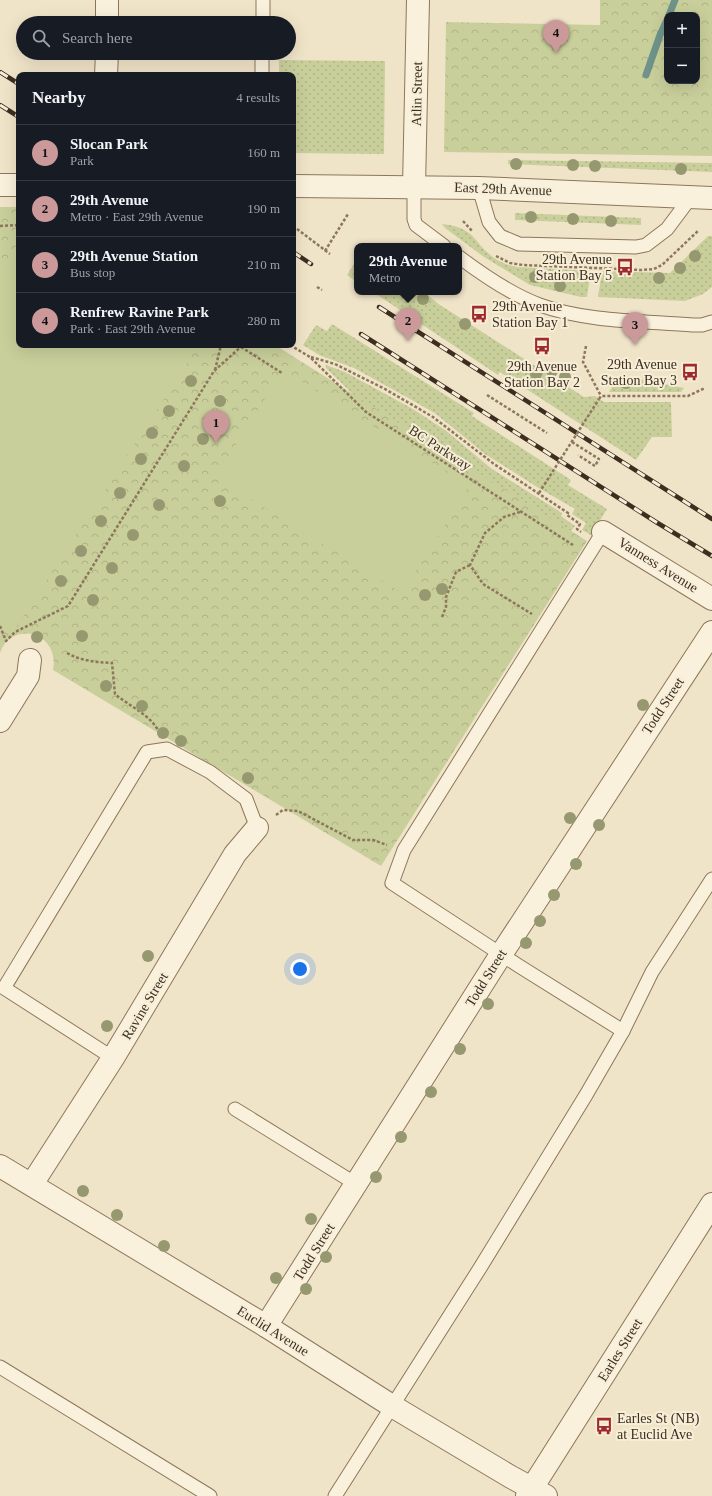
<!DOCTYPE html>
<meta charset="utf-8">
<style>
:root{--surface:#171b24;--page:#242831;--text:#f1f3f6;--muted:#9ea1a6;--line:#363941;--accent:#cc999b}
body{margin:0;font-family:"Times New Roman",serif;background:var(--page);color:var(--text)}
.controls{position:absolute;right:12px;top:12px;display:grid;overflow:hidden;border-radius:8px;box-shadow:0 4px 16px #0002}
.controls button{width:36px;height:36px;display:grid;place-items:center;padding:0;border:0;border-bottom:1px solid var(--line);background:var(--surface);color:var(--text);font:20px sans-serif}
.you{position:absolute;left:300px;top:969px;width:14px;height:14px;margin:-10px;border:3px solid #fff;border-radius:50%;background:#1a73e8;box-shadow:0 0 0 6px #1a73e833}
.badge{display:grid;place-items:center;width:26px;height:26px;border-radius:50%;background:var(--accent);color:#111;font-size:13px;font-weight:700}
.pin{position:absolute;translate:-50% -33px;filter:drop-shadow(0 1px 2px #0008)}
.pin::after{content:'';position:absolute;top:21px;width:14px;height:12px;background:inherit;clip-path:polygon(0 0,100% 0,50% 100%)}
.popup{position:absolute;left:354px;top:243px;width:108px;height:52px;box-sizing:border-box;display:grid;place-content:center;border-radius:8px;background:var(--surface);filter:drop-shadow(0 1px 3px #0005);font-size:13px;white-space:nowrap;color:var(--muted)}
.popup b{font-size:15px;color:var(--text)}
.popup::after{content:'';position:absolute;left:50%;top:100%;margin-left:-8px;border:8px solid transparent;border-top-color:var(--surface)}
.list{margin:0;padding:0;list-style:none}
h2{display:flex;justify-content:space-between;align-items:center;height:52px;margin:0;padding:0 16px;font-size:17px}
h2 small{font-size:13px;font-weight:400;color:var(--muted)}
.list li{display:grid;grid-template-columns:26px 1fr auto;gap:12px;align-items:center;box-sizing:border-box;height:56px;padding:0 16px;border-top:1px solid var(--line)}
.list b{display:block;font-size:15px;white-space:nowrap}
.list p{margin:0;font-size:13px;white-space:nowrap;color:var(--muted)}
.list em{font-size:13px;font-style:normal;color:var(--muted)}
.icon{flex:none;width:22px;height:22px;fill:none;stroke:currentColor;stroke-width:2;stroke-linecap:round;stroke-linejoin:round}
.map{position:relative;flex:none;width:712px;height:1496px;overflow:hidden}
.search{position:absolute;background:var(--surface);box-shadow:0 4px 16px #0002;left:16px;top:16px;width:280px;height:44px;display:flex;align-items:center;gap:10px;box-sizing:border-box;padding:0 14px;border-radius:22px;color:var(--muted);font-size:15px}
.panel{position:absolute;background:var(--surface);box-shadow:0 4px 16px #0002;left:16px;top:72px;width:280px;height:276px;border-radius:8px}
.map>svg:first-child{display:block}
.grass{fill:url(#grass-dots)}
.park{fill:url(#park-crowns);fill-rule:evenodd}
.pitch{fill:#c9cf9b}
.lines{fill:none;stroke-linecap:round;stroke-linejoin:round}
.stream{stroke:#6f938a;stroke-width:7}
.service-casing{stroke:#8d765c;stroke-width:15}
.minor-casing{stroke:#8d765c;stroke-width:24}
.tertiary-casing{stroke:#8d765c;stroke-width:24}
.path{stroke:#8d765c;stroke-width:2.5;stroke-dasharray:3 2;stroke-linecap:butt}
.service{stroke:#faf1dc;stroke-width:13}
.minor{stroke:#faf1dc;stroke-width:22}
.tertiary{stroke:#faf1dc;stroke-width:22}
.rail-casing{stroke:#3d2e20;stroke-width:4.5}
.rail{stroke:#f7eed8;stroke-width:3;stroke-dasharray:9;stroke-linecap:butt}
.path-bridge{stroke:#8d765c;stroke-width:2.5;stroke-dasharray:3 2;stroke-linecap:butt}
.tree{fill:#96986f}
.labels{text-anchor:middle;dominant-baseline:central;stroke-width:4;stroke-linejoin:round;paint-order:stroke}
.street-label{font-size:14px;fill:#3d2e20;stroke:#f7eed8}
.poi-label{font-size:14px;fill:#3d2e20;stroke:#f7eed8;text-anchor:end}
</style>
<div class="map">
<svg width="712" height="1496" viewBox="0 0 712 1496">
<defs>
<pattern id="grass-dots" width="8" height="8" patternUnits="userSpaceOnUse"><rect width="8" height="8" fill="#c9cf9b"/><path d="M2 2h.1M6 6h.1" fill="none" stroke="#aeb285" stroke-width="1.8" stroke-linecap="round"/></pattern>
<pattern id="park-crowns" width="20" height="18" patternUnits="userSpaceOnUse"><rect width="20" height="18" fill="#c9cf9b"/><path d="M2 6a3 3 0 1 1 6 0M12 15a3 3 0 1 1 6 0" fill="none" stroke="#aeb285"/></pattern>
</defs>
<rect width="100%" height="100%" fill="#f0e4c8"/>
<g class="grass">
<polygon points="279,60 385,61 384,154 293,153 293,75 279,75"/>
<polygon points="508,160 712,163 712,172 508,164"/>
<polygon points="515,213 641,218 641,225 515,220"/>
<path d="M442 224C452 225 461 227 469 233 473 236 477 241 480 245 491 257 500 264 517 267L591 271 587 297H581L530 285 484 257 445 228Z"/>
<polygon points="708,236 712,236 712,287 703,294 685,301 598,297 602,271 670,273"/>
<polygon points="354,264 357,266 357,282 347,275"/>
<polygon points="373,292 425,293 440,305 584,397 595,396 604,402 671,402 672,437 652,437 636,460 500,372 498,375"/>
<polygon points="332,324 474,413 472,416 571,480 568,485 607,509 591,535 582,530 586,523 572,514 575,509 537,487 485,454 436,414 419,404 354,368 319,355 303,345 316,325 327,331"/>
<polygon points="326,365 345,372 413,409 445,430 492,469 562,513 561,516 575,526 571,531 586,541 363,404 326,368"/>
<polygon points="620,375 684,388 681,392 609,392"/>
</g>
<g class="park">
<path d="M600 0H712V156L444 152 446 22 600 25ZM667 15H697V81H667Z"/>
<path d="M0 207H19V345H275L587 541 381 866 53 670C60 631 11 620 0 653Z"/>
</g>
<g class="pitch">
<polygon points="19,245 19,345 186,345 195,351 13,632 0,624 0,274"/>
<polygon points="283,370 469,486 402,593 216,477"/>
</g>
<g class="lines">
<g class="stream">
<polyline points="669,15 675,0"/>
<polyline points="646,75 660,35 667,20"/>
</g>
<g class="service-casing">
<g id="service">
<polyline points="263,23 263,0"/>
<polyline points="262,75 262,53"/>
<polyline points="414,187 414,219 416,225 444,246"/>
<polyline points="479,188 489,222 500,236 519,244 636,247 646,245 667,229 691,197"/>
<path d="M459 257C483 275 512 295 540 305 586 322 644 321 693 325H702L712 322"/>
<polyline points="603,532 404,850 392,883 519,966 623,1031"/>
<polyline points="113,1058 4,988 147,752 167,749 210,772 246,799 257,828"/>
<polyline points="235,1109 356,1184"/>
<polyline points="0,1367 210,1496"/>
<polyline points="335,1496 480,1268 586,1095 623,1031 652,972 712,879"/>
</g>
</g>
<g class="minor-casing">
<g id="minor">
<polyline points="107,23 107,0"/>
<polyline points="106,75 107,53"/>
<polyline points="414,187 418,0"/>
<polyline points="603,532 712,599"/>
<polyline points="0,721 28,676 30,660"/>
<polyline points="0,1166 266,1326 392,1406 511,1477 546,1496"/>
<polyline points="32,1184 113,1058 235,854 257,828"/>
<polyline points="266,1326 502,953 712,632"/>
</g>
</g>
<g class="tertiary-casing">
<g id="tertiary">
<polyline points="0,185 19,185"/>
<polyline points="293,186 479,188 712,198"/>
<polyline points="527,1496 712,1204"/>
</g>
</g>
<g class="path">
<polyline points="463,221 472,231"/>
<polyline points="0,226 19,225"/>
<polyline points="293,226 330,254"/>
<polyline points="325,251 348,214"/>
<polyline points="496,256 510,263 523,265 642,270 654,269 662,265 699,230"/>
<polyline points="317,287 322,290"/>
<polyline points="290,345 310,357 366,412 573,545"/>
<polyline points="586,346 583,362 601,396"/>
<polyline points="241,347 282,373"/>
<polyline points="311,357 335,364 385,389 433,417 494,464 568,513 567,515 580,524 577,529 581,532"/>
<polyline points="215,370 221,345"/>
<polyline points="487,395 547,433"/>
<polyline points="599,399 601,396 688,396 705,388"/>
<polyline points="572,442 599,459 595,466 578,455"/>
<polyline points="520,512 504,517 485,533 470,565 483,584 532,614"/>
<polyline points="442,617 446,607 446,597 456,572 470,565"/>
<polyline points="0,626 6,641 15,632 68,606 214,371 243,345"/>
<path d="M67 653C81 661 96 662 112 663L115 694C129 706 151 715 159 732"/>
<polyline points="276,815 283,810 298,811 353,840 373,840 387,845"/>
</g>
<use href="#service" class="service"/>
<use href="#minor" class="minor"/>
<use href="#tertiary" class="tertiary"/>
<g class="rail-casing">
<g id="rail">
<polyline points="0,72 19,84"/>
<polyline points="0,105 19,117"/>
<polyline points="293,252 311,264"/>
<polyline points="379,307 712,519"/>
<polyline points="361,334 656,522 712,556"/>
</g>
</g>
<use href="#rail" class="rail"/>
<polyline class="path-bridge" points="539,493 599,399"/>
</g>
<g class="tree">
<circle cx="516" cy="164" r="6"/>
<circle cx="573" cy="165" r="6"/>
<circle cx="595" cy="166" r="6"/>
<circle cx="681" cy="169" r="6"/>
<circle cx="531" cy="217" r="6"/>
<circle cx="573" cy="219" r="6"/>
<circle cx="611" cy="221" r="6"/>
<circle cx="695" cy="256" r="6"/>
<circle cx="680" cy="268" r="6"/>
<circle cx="535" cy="277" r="6"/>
<circle cx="659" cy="278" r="6"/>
<circle cx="560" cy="286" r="6"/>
<circle cx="423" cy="299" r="6"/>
<circle cx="465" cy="324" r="6"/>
<circle cx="552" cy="371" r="6"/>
<circle cx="536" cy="374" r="6"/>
<circle cx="565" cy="377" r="6"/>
<circle cx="191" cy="381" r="6"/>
<circle cx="626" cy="383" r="6"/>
<circle cx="220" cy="401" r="6"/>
<circle cx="169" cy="411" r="6"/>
<circle cx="152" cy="433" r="6"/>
<circle cx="203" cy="439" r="6"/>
<circle cx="141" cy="459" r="6"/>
<circle cx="184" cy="466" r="6"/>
<circle cx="120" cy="493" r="6"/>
<circle cx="220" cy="501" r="6"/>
<circle cx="159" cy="505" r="6"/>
<circle cx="101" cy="521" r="6"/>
<circle cx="133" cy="535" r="6"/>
<circle cx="81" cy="551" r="6"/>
<circle cx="112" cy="568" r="6"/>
<circle cx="61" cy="581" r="6"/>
<circle cx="442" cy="589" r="6"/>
<circle cx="425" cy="595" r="6"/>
<circle cx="93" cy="600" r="6"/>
<circle cx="82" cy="636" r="6"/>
<circle cx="37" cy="637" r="6"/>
<circle cx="106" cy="686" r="6"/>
<circle cx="643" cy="705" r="6"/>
<circle cx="142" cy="706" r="6"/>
<circle cx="163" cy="733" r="6"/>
<circle cx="181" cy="741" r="6"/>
<circle cx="248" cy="778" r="6"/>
<circle cx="570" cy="818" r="6"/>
<circle cx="599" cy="825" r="6"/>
<circle cx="576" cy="864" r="6"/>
<circle cx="554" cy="895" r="6"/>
<circle cx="540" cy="921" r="6"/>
<circle cx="526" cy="943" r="6"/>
<circle cx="148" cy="956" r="6"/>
<circle cx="488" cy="1004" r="6"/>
<circle cx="107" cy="1026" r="6"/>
<circle cx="460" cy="1049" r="6"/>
<circle cx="431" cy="1092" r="6"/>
<circle cx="401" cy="1137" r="6"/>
<circle cx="376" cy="1177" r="6"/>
<circle cx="83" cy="1191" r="6"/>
<circle cx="117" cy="1215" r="6"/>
<circle cx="311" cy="1219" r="6"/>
<circle cx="164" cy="1246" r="6"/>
<circle cx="326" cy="1257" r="6"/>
<circle cx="276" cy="1278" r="6"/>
<circle cx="306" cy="1289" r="6"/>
</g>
<defs>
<g id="bus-bare" transform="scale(1.38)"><path d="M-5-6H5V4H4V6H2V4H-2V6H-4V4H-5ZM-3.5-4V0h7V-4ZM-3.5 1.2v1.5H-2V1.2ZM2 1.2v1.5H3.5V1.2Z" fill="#9e2a2b" stroke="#f7eed8" stroke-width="2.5" paint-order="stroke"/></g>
</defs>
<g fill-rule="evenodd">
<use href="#bus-bare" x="625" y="267"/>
<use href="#bus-bare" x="479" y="314"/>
<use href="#bus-bare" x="542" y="346"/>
<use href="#bus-bare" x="690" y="372"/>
<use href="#bus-bare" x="604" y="1426"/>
</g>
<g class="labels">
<g class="street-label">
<text transform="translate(417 94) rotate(-89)">Atlin Street</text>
<text transform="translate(503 189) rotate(2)">East 29th Avenue</text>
<text transform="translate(440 448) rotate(33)">BC Parkway</text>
<text transform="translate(658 565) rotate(32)">Vanness Avenue</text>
<text transform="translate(663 706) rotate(-57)">Todd Street</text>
<text transform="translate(486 978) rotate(-58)">Todd Street</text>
<text transform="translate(145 1006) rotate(-59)">Ravine Street</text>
<text transform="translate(314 1252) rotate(-58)">Todd Street</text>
<text transform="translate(273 1331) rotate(32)">Euclid Avenue</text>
<text transform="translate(620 1350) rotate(-58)">Earles Street</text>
</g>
<g class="poi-label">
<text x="612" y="259">29th Avenue<tspan x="612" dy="16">Station Bay 5</tspan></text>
<text x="492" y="306" text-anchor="start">29th Avenue<tspan x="492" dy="16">Station Bay 1</tspan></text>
<text x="677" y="364">29th Avenue<tspan x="677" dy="16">Station Bay 3</tspan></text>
<text x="542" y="366" text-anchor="middle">29th Avenue<tspan x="542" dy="16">Station Bay 2</tspan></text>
<text x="617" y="1418" text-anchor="start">Earles St (NB)<tspan x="617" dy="16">at Euclid Ave</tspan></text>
</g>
</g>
</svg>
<div class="controls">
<button>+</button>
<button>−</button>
</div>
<div class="you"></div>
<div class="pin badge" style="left:216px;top:443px">1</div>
<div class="pin badge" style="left:408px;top:341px">2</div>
<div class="popup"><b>29th Avenue</b>Metro</div>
<div class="pin badge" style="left:635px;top:345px">3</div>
<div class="pin badge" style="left:556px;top:53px">4</div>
<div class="search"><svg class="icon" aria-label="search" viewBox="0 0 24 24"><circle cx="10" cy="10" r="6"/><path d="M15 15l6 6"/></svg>Search here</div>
<section class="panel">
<h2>Nearby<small>4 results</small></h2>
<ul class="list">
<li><span class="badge">1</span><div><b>Slocan Park</b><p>Park</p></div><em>160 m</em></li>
<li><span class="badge">2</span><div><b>29th Avenue</b><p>Metro · East 29th Avenue</p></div><em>190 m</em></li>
<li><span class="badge">3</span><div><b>29th Avenue Station</b><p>Bus stop</p></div><em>210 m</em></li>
<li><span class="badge">4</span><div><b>Renfrew Ravine Park</b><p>Park · East 29th Avenue</p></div><em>280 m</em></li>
</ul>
</section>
</div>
